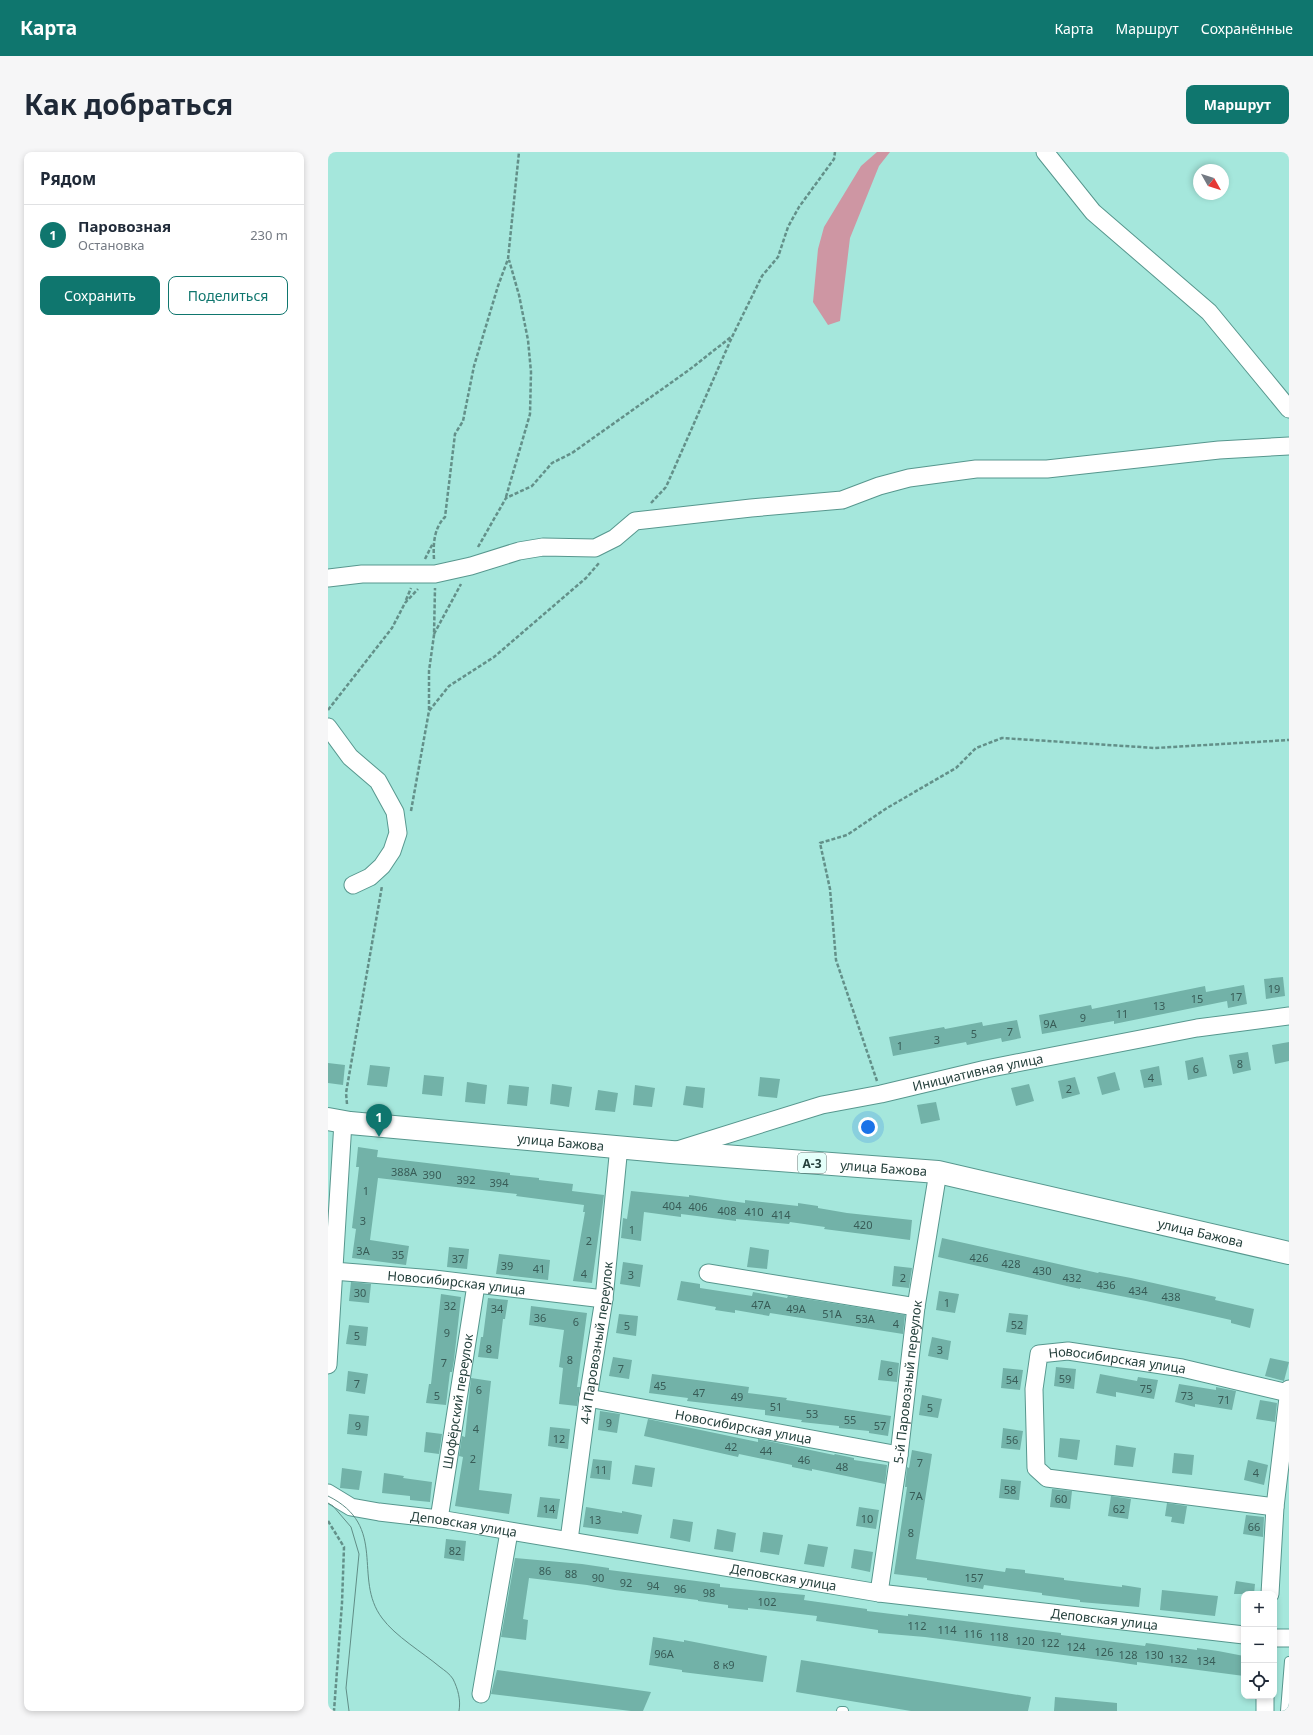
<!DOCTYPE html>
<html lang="ru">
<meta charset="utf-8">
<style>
:root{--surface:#fff;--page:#f6f6f7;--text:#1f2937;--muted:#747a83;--line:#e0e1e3;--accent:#0f766e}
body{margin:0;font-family:"Noto Sans",sans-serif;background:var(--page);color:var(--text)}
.controls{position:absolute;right:12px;bottom:12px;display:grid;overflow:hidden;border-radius:8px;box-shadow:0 2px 6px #0003}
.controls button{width:36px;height:36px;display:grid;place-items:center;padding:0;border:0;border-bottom:1px solid var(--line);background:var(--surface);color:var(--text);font:20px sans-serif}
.compass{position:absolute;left:865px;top:12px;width:36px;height:36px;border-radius:50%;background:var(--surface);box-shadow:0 2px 6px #0003;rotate:129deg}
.you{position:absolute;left:540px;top:975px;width:14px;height:14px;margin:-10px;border:3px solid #fff;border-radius:50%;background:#1a73e8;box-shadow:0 0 0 6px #1a73e833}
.badge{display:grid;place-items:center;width:26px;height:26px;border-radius:50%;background:var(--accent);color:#fff;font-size:13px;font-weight:700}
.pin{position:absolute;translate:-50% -33px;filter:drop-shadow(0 1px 2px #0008)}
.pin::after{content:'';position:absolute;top:21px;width:14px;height:12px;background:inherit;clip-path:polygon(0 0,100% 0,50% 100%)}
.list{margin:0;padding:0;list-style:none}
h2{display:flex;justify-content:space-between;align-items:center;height:52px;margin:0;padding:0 16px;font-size:17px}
h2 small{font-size:13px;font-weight:400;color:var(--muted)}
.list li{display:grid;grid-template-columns:26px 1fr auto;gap:12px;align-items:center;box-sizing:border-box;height:60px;padding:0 16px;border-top:1px solid var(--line)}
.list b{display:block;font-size:15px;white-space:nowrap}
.list p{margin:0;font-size:13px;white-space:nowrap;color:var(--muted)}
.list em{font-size:13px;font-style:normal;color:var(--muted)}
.actions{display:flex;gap:8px;padding:12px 16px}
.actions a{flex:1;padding:9px 0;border:1px solid var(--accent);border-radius:8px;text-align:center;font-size:14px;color:var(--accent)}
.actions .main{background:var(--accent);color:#fff}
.icon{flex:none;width:22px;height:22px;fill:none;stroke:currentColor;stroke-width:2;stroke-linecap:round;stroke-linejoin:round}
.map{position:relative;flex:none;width:961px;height:1559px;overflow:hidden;border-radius:8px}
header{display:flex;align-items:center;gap:24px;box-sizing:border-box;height:56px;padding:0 20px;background:var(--accent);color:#fff}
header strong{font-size:19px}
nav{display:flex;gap:22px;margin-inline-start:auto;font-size:14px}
.intro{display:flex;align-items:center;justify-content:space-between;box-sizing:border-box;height:96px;padding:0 24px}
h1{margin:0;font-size:28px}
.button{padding:10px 18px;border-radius:8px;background:var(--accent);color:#fff;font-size:14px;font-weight:700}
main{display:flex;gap:24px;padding:0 24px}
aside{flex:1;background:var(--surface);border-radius:8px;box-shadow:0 2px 6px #0003}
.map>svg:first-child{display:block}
.green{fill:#ce96a3}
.building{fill:#72b2a8}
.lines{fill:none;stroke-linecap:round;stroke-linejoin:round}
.service-casing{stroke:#57978e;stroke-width:10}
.minor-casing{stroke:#57978e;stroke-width:19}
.trunk-casing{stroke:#57978e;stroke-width:24}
.path{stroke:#639089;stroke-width:2.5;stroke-dasharray:4 2;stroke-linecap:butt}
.service{stroke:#fff;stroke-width:8}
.minor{stroke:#fff;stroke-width:17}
.trunk{stroke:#fff;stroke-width:22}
.tram{stroke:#608d86;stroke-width:1}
.labels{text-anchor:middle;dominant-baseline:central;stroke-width:3;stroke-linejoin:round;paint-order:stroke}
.number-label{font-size:11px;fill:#385c57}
.shield{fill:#e5fffa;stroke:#5f7975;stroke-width:1}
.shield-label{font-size:12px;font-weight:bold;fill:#25403c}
.street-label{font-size:13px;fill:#25403c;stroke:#e5fffa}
</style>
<header>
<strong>Карта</strong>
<nav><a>Карта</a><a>Маршрут</a><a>Сохранённые</a></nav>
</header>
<div class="intro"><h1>Как добраться</h1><a class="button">Маршрут</a></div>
<main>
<aside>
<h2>Рядом<small></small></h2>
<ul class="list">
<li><span class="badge">1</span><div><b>Паровозная</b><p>Остановка</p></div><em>230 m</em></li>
</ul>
<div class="actions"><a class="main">Сохранить</a><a>Поделиться</a></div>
</aside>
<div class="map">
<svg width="961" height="1559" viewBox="0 0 961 1559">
<rect width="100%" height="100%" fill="#a5e7dc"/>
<polygon class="green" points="549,0 562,0 551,14 522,86 512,169 500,173 485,150 490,97 496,75 533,14"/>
<g class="building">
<polygon points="955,825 957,844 938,847 936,827"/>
<polygon points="916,833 919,852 900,856 899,849 786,872 786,869 714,882 711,863 763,853 764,857 877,834 878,840"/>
<polygon points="689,868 693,886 674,890 673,886 639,893 638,890 565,904 561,885 616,875 617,877 654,870 655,874"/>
<polygon points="961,890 961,909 947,912 944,893"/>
<polygon points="920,900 923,918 905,922 901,903"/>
<polygon points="875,905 879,924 860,928 857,909"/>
<polygon points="0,911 17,913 15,933 0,931"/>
<polygon points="42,913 62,915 59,935 39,933"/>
<polygon points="831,914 834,933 816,936 812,918"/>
<polygon points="787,920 792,938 774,943 769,925"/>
<polygon points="96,923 116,925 114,944 94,942"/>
<polygon points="432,925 452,927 449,946 430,944"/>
<polygon points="747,925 752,942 734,947 730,929"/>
<polygon points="139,930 159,933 157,952 137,950"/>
<polygon points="224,932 244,935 241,955 222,952"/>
<polygon points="701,932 706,949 688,954 683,936"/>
<polygon points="181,933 201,935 199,954 179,952"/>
<polygon points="307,933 327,936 324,955 305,953"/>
<polygon points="358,934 377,936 375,956 355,953"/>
<polygon points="270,938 290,941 287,960 267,958"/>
<polygon points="608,950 612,968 593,972 589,953"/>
<polygon points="30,995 50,998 49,1005 182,1021 182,1023 211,1026 211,1028 245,1032 244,1039 276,1043 264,1131 245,1129 257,1060 255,1060 256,1053 188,1044 189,1042 50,1026 42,1088 81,1094 78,1113 24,1106 28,1077 24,1076 31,1015 28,1015"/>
<polygon points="303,1039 361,1045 361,1043 417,1051 417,1048 470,1054 470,1051 490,1054 490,1056 519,1061 584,1068 582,1088 496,1077 497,1075 462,1070 461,1072 408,1067 408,1069 353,1062 353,1065 316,1060 313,1089 293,1086 295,1066 299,1067"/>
<polygon points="614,1086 770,1121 771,1120 803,1126 888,1145 887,1148 926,1157 922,1176 903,1171 903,1168 818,1149 752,1136 752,1137 610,1105"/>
<polygon points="121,1095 141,1097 139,1117 119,1115"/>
<polygon points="422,1095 441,1098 439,1117 419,1115"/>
<polygon points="171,1102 222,1108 220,1128 168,1122"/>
<polygon points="295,1110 315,1113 312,1135 292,1132"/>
<polygon points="566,1114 584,1116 581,1136 564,1134"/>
<polygon points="353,1129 372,1132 372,1136 424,1144 425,1140 459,1146 460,1144 577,1163 575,1182 442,1161 441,1164 407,1158 407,1161 387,1158 388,1155 349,1148"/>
<polygon points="23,1130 43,1132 41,1151 21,1149"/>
<polygon points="611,1139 631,1142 627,1161 608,1158"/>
<polygon points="113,1142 133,1145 126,1208 124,1220 122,1220 118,1253 98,1251 101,1232 103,1232"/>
<polygon points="160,1146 180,1148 177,1167 175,1167 170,1207 150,1205 153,1185 155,1185"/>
<polygon points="203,1154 259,1161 249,1235 252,1235 249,1254 231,1252 235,1216 231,1215 236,1178 201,1173"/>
<polygon points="681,1161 700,1163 698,1183 678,1180"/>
<polygon points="291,1162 310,1164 308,1184 288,1181"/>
<polygon points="21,1173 40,1175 38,1194 18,1192"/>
<polygon points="604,1185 623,1189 620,1208 600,1204"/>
<polygon points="285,1205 304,1208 301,1227 281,1224"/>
<polygon points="942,1206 961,1210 956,1229 937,1224"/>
<polygon points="553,1208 571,1211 569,1230 550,1228"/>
<polygon points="728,1215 748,1217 746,1237 726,1234"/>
<polygon points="675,1216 695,1218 692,1238 673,1236"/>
<polygon points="20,1219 40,1222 37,1242 18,1239"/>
<polygon points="324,1222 421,1235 420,1241 459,1246 458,1248 563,1264 560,1284 541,1281 541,1279 511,1276 511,1274 473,1270 474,1268 437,1263 437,1258 359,1249 360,1246 321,1241"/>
<polygon points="772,1222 809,1229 810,1225 830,1228 826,1247 788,1240 788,1245 768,1241"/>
<polygon points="143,1226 163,1229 151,1338 184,1342 181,1362 127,1354 135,1305 131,1304 134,1284 137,1285"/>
<polygon points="851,1232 888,1238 888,1235 908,1239 904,1258 867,1252 867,1255 847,1250"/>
<polygon points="594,1243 614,1247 610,1266 591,1263"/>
<polygon points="932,1248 949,1251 947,1270 928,1267"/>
<polygon points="272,1259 292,1262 289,1281 270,1278"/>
<polygon points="21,1262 41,1264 39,1284 19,1282"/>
<polygon points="320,1267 430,1290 430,1287 506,1303 507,1302 526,1306 526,1308 559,1313 557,1332 484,1317 484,1319 464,1315 464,1313 411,1302 410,1305 316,1284"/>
<polygon points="222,1275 242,1277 240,1297 220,1294"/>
<polygon points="675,1276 695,1279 692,1298 673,1296"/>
<polygon points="98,1280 114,1282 111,1302 96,1300"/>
<polygon points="732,1286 752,1288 749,1308 730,1305"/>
<polygon points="788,1293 808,1296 805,1315 786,1313"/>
<polygon points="584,1298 604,1302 588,1407 677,1420 678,1416 697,1418 697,1421 736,1426 736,1428 794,1435 794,1433 813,1436 811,1455 752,1450 752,1448 714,1443 714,1441 656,1433 655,1437 599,1428 599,1426 566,1422 579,1335 577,1335 579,1315 581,1316"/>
<polygon points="846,1301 866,1303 864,1323 844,1321"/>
<polygon points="265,1307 284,1309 282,1328 262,1326"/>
<polygon points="920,1308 940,1313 936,1333 916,1328"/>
<polygon points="307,1313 327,1316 324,1335 304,1332"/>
<polygon points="14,1316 34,1319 31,1338 12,1336"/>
<polygon points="56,1321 76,1324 75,1326 104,1330 102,1350 82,1348 82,1344 54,1341"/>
<polygon points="673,1327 693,1329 691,1348 671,1346"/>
<polygon points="724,1337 744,1339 742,1357 722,1355"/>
<polygon points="783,1344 803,1347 800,1367 780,1364"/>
<polygon points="212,1345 232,1347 229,1367 209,1365"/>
<polygon points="839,1351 859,1354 856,1372 843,1370 844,1365 837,1364"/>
<polygon points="258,1355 294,1361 294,1359 314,1363 310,1382 255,1375"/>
<polygon points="531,1355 551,1358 548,1377 528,1374"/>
<polygon points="918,1363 936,1365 935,1385 915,1382"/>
<polygon points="345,1367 365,1370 362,1390 342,1386"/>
<polygon points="389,1377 408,1381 405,1400 386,1397"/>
<polygon points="435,1380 455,1383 451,1403 432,1400"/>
<polygon points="118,1387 138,1389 136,1409 116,1406"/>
<polygon points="480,1392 500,1395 496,1415 476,1412"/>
<polygon points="526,1397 545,1400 542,1420 523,1416"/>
<polygon points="187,1406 254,1412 281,1416 281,1418 392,1432 392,1435 477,1443 476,1448 539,1457 539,1459 580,1464 580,1462 733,1481 733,1483 817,1494 818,1491 869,1498 869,1496 890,1499 916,1504 916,1524 809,1510 809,1513 789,1510 597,1485 550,1481 550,1478 488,1469 489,1464 420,1456 420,1458 400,1456 400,1453 370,1449 370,1448 287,1438 259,1433 201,1426 195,1467 200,1468 198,1488 173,1485"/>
<polygon points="908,1429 927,1432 926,1442 906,1442"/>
<polygon points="834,1438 890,1444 887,1464 832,1458"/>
<polygon points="325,1485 356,1490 356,1488 439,1504 435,1530 354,1520 354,1518 321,1513"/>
<polygon points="473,1508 703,1545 700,1559 583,1559 468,1540"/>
<polygon points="169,1518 323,1540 315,1559 303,1559 163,1542"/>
<polygon points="727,1545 789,1551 789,1559 726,1559"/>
</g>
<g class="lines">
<g class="service-casing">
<g id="service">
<polyline points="513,1559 516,1559"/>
<polyline points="957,1559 961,1509"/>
</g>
</g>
<g class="minor-casing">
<g id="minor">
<polyline points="717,0 765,60 881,160 961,257"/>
<polyline points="0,426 34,422 107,422 143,414 191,399 215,395 267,396 287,386 307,369 423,356 514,348 551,334 581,326 648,317 719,317 891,298 961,294"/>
<polyline points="0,575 22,605 50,629 67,660 70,681 64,699 54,714 42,725 25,733"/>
<path id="s1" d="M349 998 494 953 553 942 658 917 869 876 961 864"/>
<path id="s2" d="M5 1119 106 1127 276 1147"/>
<polyline points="380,1121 588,1155"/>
<polyline points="0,1213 15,970"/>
<path id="s3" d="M260 1246 571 1303"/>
<path id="s4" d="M0 1341 23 1355 51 1360 111 1367 551 1441 916 1483"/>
<path id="s5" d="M947 1355 719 1326 708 1316 706 1237 711 1202 740 1199 854 1216 960 1241"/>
<path id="s6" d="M111 1367 148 1133"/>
<path id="s7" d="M241 1388 260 1246 276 1147 291 994"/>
<path id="s8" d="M551 1441 571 1303 588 1155 610 1020"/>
<polyline points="942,1442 947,1355 961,1237"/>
<polyline points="946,1486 961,1486"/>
<polyline points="153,1542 181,1380"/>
<polyline points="937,1559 937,1544"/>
</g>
</g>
<g class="trunk-casing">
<g id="trunk">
<path id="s9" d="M0 967 22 971 343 1000 610 1020 961 1101"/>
</g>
</g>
<g class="path">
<polyline points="178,345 202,262 203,220 200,188 191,143 181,108"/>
<polyline points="323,351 338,335 404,185 434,124 450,105 460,75 471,55 506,7 507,0"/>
<polyline points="150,395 178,346 204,334 224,311 244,301 361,218 403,185"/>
<polyline points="97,407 105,391"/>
<path d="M106 407C105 392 106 376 117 365L127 282 135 269 146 214 170 134 180 107 191 0"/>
<polyline points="78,448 83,436"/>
<polyline points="106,482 133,432"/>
<polyline points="0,558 64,476 77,451 90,437"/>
<polyline points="101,558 101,519 106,483 107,436"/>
<polyline points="83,659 101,559 121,534 166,505 258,426 271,411"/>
<polyline points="549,929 508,808 502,737 492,691 519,683 559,656 628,616 648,596 674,586 827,596 961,588"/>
<polyline points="19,952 18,941 54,734"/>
<polyline points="0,1369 16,1395 14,1451 6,1559"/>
</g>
<use href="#service" class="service"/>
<use href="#minor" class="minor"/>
<use href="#trunk" class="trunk"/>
<g class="tram">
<path d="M0 1344C61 1374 24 1426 54 1466 67 1484 94 1500 112 1515 116 1518 122 1522 125 1527 130 1537 133 1548 131 1559"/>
<polyline points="0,1351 5,1354 23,1375 31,1402 18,1536 21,1559"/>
</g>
</g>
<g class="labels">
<g class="number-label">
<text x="946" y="836">19</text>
<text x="908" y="844">17</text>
<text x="869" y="846">15</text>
<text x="831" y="853">13</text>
<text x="794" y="861">11</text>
<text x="755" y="865">9</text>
<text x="722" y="871">9А</text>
<text x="682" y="879">7</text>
<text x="646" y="881">5</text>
<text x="609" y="887">3</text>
<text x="572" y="893">1</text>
<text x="912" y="911">8</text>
<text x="868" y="916">6</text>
<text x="823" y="925">4</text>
<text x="741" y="936">2</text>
<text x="76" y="1019">388А</text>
<text x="104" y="1022">390</text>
<text x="138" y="1027">392</text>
<text x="171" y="1030">394</text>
<text x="38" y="1038">1</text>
<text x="344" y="1053">404</text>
<text x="370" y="1054">406</text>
<text x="399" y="1058">408</text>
<text x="426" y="1059">410</text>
<text x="453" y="1062">414</text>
<text x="35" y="1068">3</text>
<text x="535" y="1072">420</text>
<text x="304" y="1077">1</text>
<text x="261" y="1088">2</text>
<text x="35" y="1098">3А</text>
<text x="70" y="1102">35</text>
<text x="651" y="1105">426</text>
<text x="130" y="1106">37</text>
<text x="683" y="1111">428</text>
<text x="179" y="1113">39</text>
<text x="211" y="1116">41</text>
<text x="714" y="1118">430</text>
<text x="256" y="1121">4</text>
<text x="303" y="1122">3</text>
<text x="575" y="1125">2</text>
<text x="744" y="1125">432</text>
<text x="778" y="1132">436</text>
<text x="810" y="1138">434</text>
<text x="32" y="1140">30</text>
<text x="843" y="1144">438</text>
<text x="619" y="1150">1</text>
<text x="433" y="1152">47А</text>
<text x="122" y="1153">32</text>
<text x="169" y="1156">34</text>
<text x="468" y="1156">49А</text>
<text x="504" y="1161">51А</text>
<text x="212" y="1165">36</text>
<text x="537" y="1166">53А</text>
<text x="248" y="1169">6</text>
<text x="568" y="1171">4</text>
<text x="689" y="1172">52</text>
<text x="299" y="1173">5</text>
<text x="119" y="1180">9</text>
<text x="29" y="1183">5</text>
<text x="161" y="1196">8</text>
<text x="612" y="1197">3</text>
<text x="242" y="1207">8</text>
<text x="116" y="1210">7</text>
<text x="293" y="1216">7</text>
<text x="562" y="1219">6</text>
<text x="737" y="1226">59</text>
<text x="684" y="1227">54</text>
<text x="29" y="1231">7</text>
<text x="332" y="1233">45</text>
<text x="818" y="1236">75</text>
<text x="151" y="1237">6</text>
<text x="371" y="1240">47</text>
<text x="109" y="1243">5</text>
<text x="859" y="1243">73</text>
<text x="409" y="1244">49</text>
<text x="896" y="1247">71</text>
<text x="448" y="1254">51</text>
<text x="602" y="1255">5</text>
<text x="484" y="1261">53</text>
<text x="522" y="1267">55</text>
<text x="281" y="1270">9</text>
<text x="30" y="1273">9</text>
<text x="552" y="1273">57</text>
<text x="148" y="1276">4</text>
<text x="231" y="1286">12</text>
<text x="684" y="1287">56</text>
<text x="403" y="1294">42</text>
<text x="438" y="1298">44</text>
<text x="145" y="1306">2</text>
<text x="476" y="1307">46</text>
<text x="592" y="1310">7</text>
<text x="514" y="1314">48</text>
<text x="273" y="1317">11</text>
<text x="928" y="1320">4</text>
<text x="682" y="1337">58</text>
<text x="588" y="1343">7А</text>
<text x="733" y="1346">60</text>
<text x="221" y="1356">14</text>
<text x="791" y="1356">62</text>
<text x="539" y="1366">10</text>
<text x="267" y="1367">13</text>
<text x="926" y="1374">66</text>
<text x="583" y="1380">8</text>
<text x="127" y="1398">82</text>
<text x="217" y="1418">86</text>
<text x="243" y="1421">88</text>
<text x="270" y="1425">90</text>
<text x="646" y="1425">157</text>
<text x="298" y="1430">92</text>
<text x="325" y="1433">94</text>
<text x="352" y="1436">96</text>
<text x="381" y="1440">98</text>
<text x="439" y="1449">102</text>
<text x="589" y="1473">112</text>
<text x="619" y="1477">114</text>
<text x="645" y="1481">116</text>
<text x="671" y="1484">118</text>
<text x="697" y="1488">120</text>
<text x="722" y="1490">122</text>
<text x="748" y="1494">124</text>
<text x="776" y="1499">126</text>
<text x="336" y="1501">96А</text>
<text x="800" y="1502">128</text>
<text x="826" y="1502">130</text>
<text x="850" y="1506">132</text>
<text x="878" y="1508">134</text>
<text x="396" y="1512">8 к9</text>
</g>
<rect class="shield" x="470" y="1001" width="28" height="20" rx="3"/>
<g class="shield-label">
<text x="484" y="1011">A-3</text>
</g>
<g class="street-label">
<text stroke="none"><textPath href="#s1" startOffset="311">Инициативная улица</textPath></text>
<text stroke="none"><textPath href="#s9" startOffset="234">улица Бажова</textPath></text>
<text stroke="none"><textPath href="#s9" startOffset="558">улица Бажова</textPath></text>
<text stroke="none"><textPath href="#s9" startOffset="882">улица Бажова</textPath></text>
<text stroke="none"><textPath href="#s2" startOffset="124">Новосибирская улица</textPath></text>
<text stroke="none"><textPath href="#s7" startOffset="199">4-й Паровозный переулок</textPath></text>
<text stroke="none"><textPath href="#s5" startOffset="438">Новосибирская улица</textPath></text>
<text stroke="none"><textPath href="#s8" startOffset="213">5-й Паровозный переулок</textPath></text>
<text stroke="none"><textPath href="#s6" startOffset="119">Шофёрский переулок</textPath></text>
<text stroke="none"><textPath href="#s3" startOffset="158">Новосибирская улица</textPath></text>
<text stroke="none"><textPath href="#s4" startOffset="141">Деповская улица</textPath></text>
<text stroke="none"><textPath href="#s4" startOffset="465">Деповская улица</textPath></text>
<text stroke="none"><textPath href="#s4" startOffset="789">Деповская улица</textPath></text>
</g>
</g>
</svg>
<div class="controls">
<button>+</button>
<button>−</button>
<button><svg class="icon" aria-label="locate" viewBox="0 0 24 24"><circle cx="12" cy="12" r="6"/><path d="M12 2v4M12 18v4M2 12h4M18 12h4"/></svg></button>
</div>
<svg class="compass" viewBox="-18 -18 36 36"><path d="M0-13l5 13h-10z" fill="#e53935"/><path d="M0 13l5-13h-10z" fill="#747a83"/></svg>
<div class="you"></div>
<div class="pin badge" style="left:51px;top:985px">1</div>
</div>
</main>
